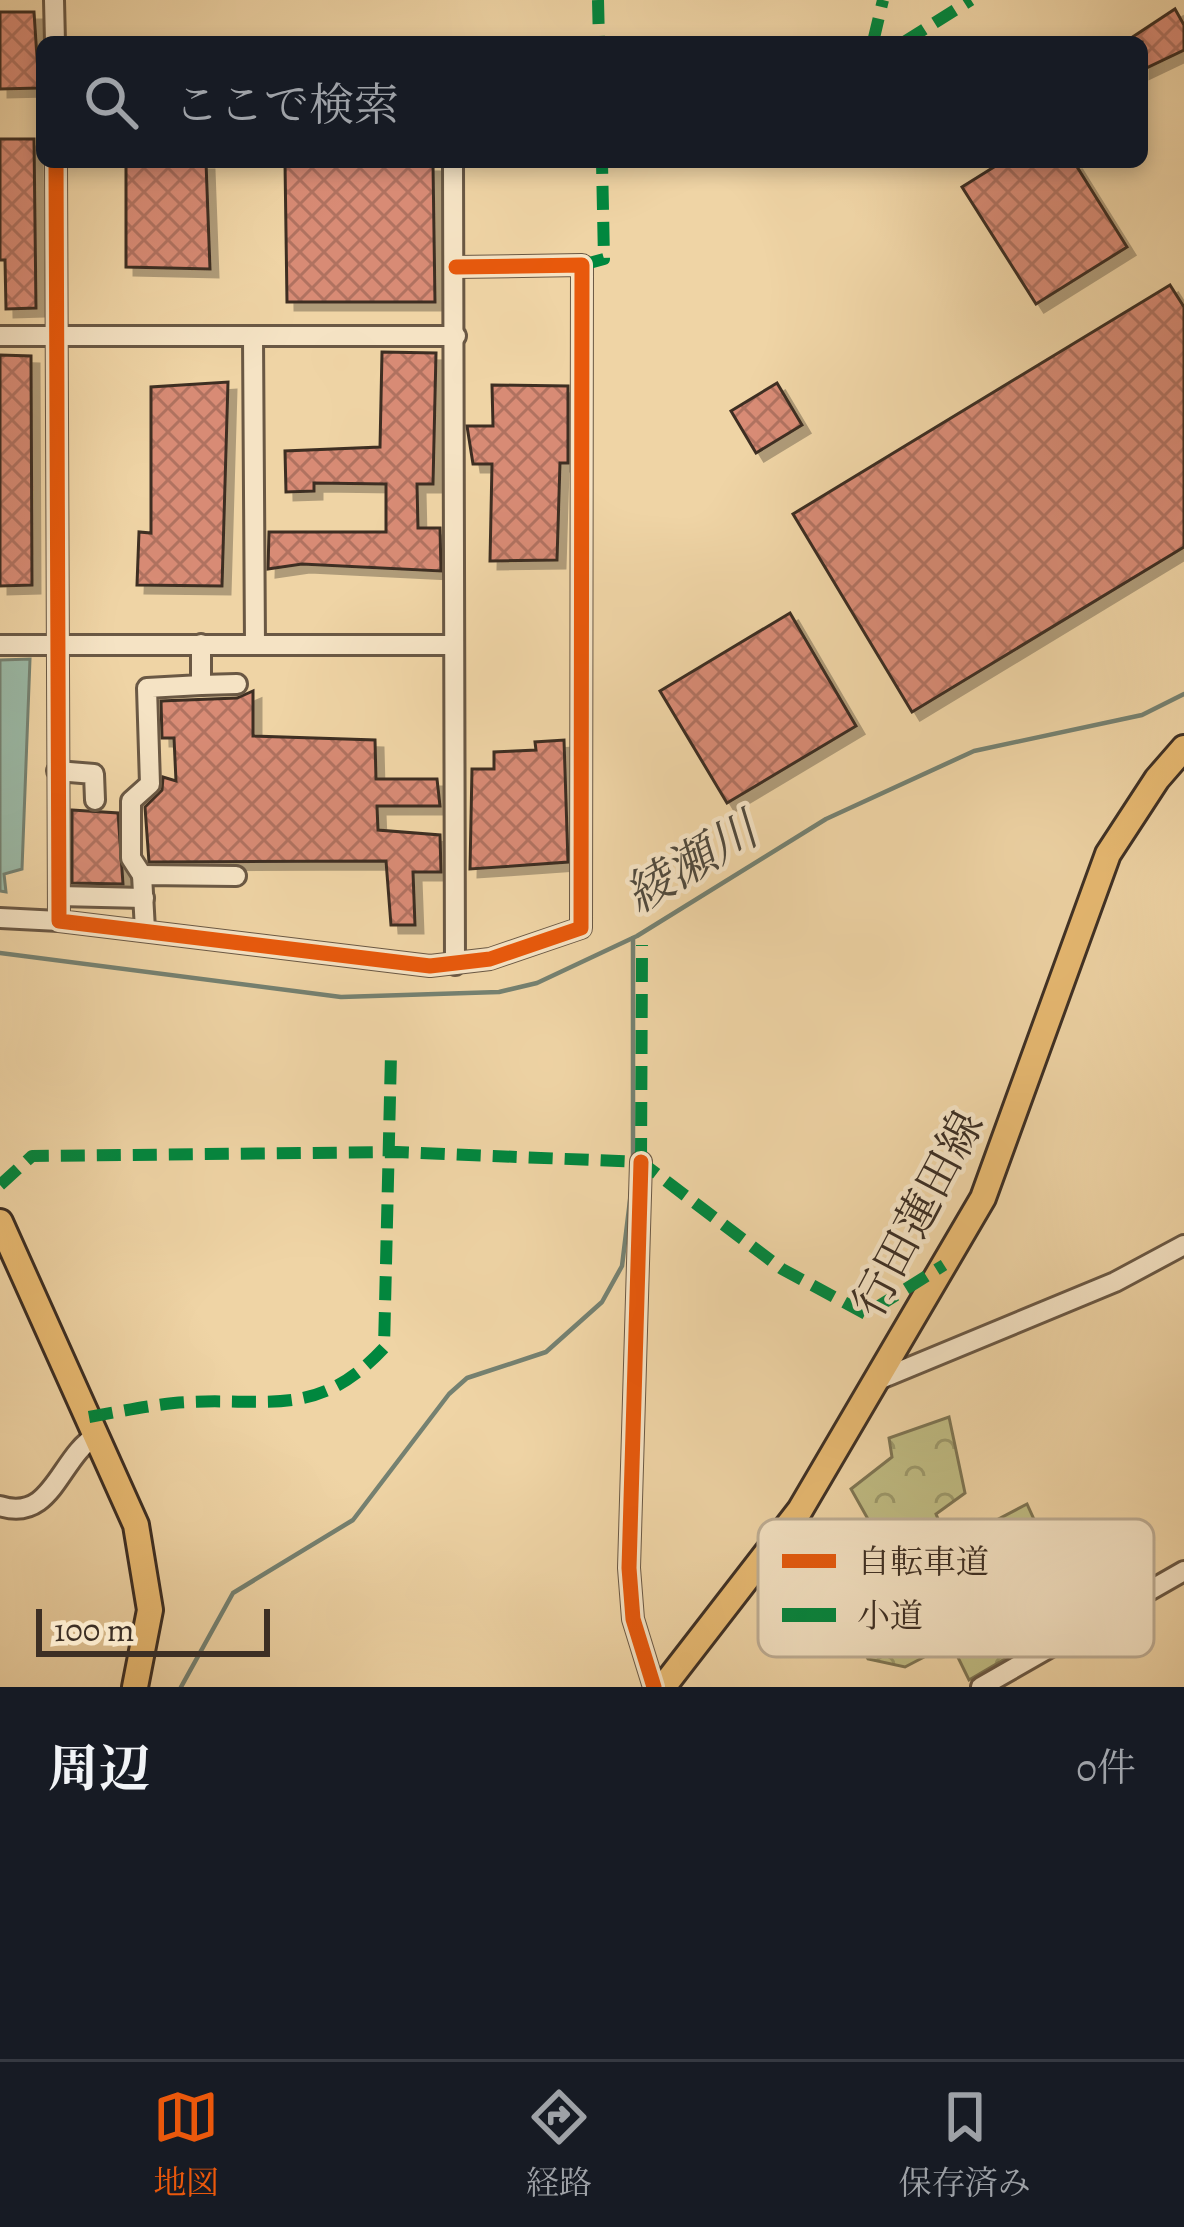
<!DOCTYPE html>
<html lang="ja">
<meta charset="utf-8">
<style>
:root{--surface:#171b24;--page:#242831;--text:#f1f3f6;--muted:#9ea1a6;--line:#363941;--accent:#ea580c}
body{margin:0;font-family:Alegreya,"Noto Serif JP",serif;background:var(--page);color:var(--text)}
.scale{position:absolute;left:36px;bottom:30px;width:234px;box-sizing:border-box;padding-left:12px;border:6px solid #3d2f24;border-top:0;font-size:33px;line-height:42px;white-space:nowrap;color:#3d2f24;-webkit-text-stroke:9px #f5e3c4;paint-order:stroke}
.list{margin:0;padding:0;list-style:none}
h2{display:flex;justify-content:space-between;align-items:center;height:156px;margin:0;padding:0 48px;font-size:51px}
h2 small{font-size:39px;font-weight:400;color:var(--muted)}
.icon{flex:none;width:66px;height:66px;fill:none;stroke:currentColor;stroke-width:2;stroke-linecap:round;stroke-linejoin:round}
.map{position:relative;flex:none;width:1184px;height:1687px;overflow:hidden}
.search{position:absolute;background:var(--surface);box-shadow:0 6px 18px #0003;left:36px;right:36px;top:36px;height:132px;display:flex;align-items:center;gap:30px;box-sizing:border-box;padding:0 42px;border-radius:18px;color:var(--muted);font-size:45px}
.sheet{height:372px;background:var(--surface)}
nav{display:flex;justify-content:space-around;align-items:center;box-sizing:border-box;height:168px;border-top:3px solid var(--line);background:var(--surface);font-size:33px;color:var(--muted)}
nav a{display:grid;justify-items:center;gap:6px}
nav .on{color:var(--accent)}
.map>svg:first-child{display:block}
.forest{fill:url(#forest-crowns);stroke:#7e7553;stroke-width:3}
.water{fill:#9ab8a5;stroke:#758171;stroke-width:3}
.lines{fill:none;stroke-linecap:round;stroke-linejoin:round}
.stream{stroke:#758171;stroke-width:4.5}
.building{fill:url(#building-cross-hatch);stroke:#3d2f24;stroke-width:3;filter:url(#shadow)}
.minor-casing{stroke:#6a5844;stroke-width:24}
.major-casing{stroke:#3d2f24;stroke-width:30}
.minor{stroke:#f5e3c4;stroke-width:18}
.major{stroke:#e8ba72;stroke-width:24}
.quiet{stroke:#00873e;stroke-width:12;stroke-dasharray:24 12;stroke-linecap:butt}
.cycleway-casing{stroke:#f5e3c4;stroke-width:22}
.cycleway{stroke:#e8590c;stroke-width:15}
.labels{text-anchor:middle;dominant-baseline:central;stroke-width:9;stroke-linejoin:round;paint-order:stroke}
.street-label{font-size:45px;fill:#3d2f24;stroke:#f5e3c4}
.water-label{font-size:48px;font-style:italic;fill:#504a3e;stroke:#f5e3c4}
.key{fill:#f5e3c4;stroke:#bead94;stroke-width:3}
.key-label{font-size:33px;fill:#3d2f24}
</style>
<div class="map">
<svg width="1184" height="1687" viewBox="0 0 1184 1687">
<defs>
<pattern id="forest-crowns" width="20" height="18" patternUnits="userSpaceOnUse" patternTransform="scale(3)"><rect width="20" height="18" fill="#bfbb82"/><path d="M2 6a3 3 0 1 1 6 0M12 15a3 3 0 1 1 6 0" fill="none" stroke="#9c986a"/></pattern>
<pattern id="building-cross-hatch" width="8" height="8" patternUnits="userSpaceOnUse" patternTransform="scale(3)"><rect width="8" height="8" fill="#d88b75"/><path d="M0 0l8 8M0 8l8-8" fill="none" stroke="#b07260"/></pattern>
<filter id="shadow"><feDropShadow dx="8" dy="8" stdDeviation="0" flood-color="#0004"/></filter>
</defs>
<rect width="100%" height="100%" fill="#efd4a5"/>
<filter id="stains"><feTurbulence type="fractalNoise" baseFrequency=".00167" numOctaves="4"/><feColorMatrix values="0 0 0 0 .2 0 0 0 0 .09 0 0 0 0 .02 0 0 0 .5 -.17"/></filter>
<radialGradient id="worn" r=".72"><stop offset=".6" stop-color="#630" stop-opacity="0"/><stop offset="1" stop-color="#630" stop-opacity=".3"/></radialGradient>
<polygon class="forest" points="949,1417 965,1493 936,1514 949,1545 1027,1504 1052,1559 1004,1597 1015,1653 969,1680 951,1643 905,1667 868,1659 824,1578 873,1528 851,1489 892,1457 889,1438"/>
<polygon class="water" points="30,659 22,869 4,874 6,892 0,891 0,660"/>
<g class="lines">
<g class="stream">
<polyline points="633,938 633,1161"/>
<polyline points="0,953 341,997 499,992 537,983 637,936 826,819 974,751 1142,715 1184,694"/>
<polyline points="181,1687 233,1593 353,1520 449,1394 467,1378 546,1352 602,1302 622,1266 632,1184"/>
</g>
</g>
<g class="building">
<polygon points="1175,9 1184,25 1184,50 1142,70 1142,42 1125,42"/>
<polygon points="0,12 34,12 39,88 0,89"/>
<polygon points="0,139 34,139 36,308 6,309 5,260 0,260"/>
<polygon points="126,162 206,162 210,269 126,267"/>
<polygon points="1002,162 1074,162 1127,247 1036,304 962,187"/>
<polygon points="285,163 433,164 435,302 287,302"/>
<polygon points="1170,285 1184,307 1184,547 912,712 793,514"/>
<polygon points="382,352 436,353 433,484 417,484 418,528 440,528 441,571 302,564 268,569 269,532 386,532 386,484 314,483 314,491 286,492 285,451 380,447"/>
<polygon points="0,355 31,356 32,585 0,586"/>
<polygon points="228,382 222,586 137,585 139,532 151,533 151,387"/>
<polygon points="777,383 802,425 756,453 731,411"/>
<polygon points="492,385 568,386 568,463 560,463 557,560 490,561 492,464 473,464 467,426 493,426"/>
<polygon points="790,613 856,726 727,803 660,691"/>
<polygon points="253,691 253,736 375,740 376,779 437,779 440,806 377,806 378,830 440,835 441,872 413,872 415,925 391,925 386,861 149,862 145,807 162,790 163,777 176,781 174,738 162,738 161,701 237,698"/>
<polygon points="564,740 568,862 470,869 472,769 494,769 494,752 536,750 535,742"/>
<polygon points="72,810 118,813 123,884 72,883"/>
</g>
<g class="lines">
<g class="minor-casing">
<g id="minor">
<polyline points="54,0 55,42"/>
<polyline points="56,162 59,921 430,966 490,959 581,928 582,265 456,267"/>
<polyline points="453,162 455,965"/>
<polyline points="0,336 456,336"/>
<polyline points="253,338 255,644"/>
<polyline points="0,645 453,645"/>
<polyline points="201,685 237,684"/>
<polyline points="57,771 94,774 95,800"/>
<polyline points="142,875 131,858 131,801 150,784 147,688 201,685 201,644"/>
<polyline points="59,896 144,898"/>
<polyline points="0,918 59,921"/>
<polyline points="145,930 142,875 236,876"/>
<polyline points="641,1162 629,1568 633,1619 654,1687"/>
<polyline points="876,1381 1115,1282 1184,1245"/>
<path d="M0 1506C53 1523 59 1457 97 1435"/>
<polyline points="981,1687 1184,1571"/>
</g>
</g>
<g class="major-casing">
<g id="major">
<polyline points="0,1222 136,1525 150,1610 135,1687"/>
<polyline points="663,1687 800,1510 983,1198 1108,854 1157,779 1184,748"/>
</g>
</g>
<use href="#minor" class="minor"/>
<use href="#major" class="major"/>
<g class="quiet">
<polyline points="598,0 599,42"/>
<polyline points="873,42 883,0"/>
<polyline points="904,42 971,0"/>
<polyline points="582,265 604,259 602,162"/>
<polyline points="641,1162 642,945"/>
<polyline points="0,1185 32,1156 397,1152 641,1162 782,1269 866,1314 944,1265"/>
<path d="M89 1417C117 1412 146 1406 174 1403 264 1395 314 1423 384 1348L391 1054"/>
</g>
<g class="cycleway-casing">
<g id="cycleway">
<polyline points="56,162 59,921 430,966 490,959 581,928 582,265 456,267"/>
<polyline points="641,1162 629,1568 633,1619 654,1687"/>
</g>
</g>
<use href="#cycleway" class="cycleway"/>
</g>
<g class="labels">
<g class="street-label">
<text transform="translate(918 1214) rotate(-62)">行田蓮田線</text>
</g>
<g class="water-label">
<text transform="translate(691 863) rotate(-31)">綾瀬川</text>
</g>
</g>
<rect x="758" y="1519" width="396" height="138" rx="18" class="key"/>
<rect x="782" y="1554" width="54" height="14" fill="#e8590c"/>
<rect x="782" y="1608" width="54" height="14" fill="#00873e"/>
<g class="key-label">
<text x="857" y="1573">自転車道</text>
<text x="857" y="1627">小道</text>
</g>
<rect width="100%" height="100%" filter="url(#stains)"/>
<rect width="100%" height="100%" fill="url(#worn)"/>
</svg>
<div class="scale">100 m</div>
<div class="search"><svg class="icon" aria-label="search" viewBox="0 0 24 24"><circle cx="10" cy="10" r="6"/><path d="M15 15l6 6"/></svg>ここで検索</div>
</div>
<section class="sheet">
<h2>周辺<small>0件</small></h2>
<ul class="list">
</ul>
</section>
<nav>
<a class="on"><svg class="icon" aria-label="map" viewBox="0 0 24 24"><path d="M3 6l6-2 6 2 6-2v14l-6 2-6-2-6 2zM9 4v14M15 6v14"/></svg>地図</a>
<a><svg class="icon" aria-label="directions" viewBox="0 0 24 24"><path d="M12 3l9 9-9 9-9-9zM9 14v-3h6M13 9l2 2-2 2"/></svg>経路</a>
<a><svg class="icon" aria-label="saved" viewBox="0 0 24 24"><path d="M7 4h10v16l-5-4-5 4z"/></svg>保存済み</a>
</nav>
